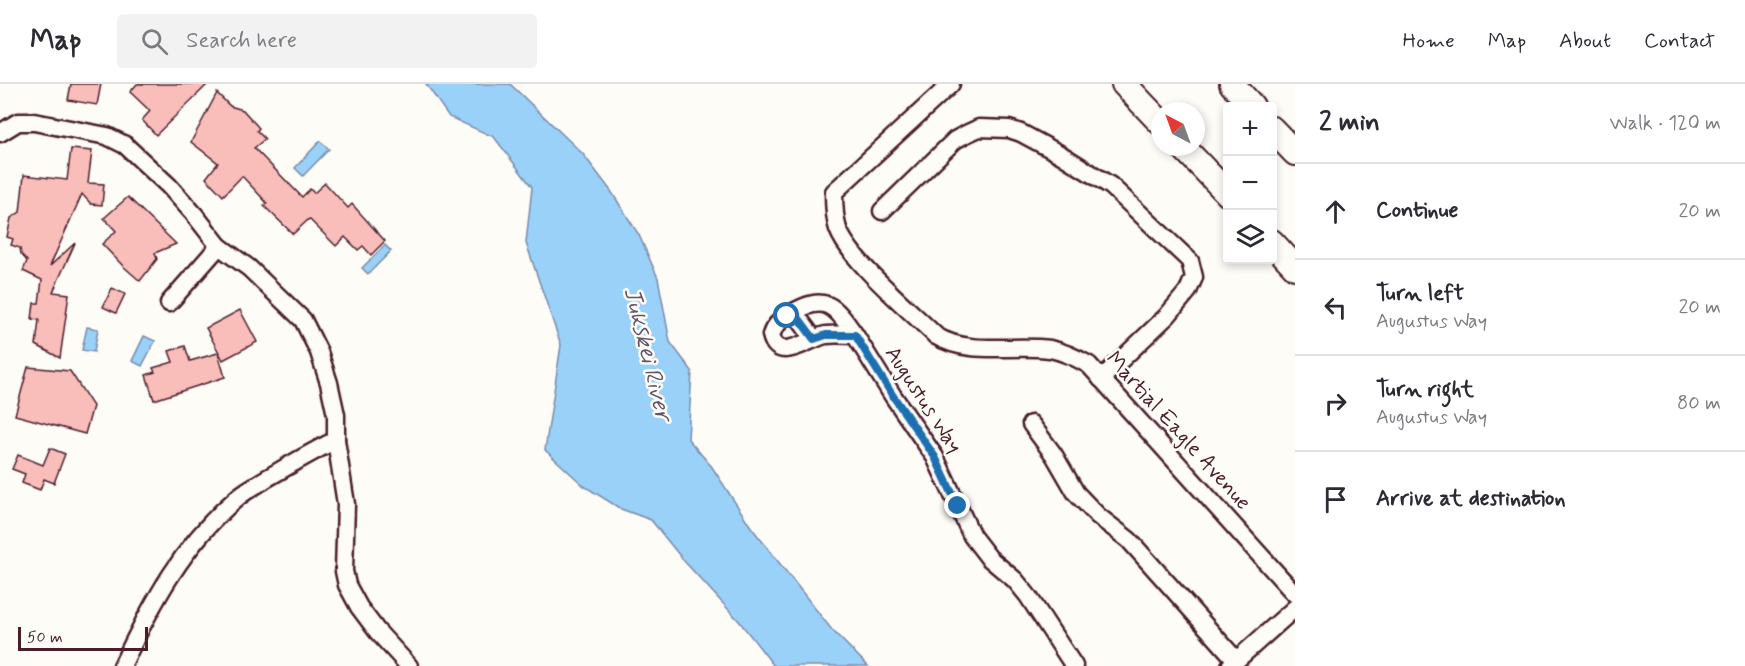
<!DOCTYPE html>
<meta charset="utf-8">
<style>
:root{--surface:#fff;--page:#f2f2f3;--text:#2b2b33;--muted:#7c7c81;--line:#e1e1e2}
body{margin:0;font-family:Mynerve,sans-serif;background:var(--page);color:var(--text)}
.controls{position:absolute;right:18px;top:18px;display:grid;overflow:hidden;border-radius:6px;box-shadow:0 3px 9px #0003}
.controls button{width:54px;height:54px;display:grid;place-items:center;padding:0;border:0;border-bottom:2px solid var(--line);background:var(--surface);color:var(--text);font:30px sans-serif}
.compass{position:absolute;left:1151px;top:18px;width:54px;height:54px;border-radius:50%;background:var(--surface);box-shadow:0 3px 9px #0003;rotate:319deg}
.scale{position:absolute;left:18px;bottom:15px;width:130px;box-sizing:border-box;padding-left:6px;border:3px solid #4a1f2b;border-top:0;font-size:16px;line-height:21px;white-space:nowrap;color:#4a1f2b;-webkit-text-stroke:4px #fdfcf7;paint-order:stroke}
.stop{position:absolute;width:18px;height:18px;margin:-14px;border:4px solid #1f6fb2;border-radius:50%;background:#fff}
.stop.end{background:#1f6fb2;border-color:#fff;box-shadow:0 2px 6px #0008}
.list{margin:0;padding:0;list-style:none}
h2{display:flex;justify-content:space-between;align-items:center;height:78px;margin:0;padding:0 24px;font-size:26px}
h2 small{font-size:20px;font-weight:400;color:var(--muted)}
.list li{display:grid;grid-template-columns:39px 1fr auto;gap:18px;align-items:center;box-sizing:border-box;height:96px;padding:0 24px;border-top:2px solid var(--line)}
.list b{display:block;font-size:22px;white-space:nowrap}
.list p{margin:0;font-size:20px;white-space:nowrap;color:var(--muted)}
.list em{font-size:20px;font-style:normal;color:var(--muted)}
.icon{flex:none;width:33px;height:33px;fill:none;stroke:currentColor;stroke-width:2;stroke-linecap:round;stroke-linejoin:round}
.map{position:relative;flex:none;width:1295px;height:582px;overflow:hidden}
header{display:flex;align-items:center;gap:36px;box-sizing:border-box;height:84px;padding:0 30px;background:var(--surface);border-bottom:2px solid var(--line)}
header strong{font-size:28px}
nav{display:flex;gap:33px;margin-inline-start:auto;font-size:21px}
.search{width:420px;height:54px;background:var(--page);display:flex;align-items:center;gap:15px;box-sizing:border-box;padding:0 21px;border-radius:6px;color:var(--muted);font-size:22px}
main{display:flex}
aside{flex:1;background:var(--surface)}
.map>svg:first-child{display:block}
.water{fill:#9ad1f9;stroke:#7a8aa7;stroke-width:1.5}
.building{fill:#f9bdba;stroke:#4a1f2b;stroke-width:1.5}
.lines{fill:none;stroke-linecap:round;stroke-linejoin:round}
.street-casing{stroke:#4a1f2b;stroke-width:21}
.secondary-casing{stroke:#4a1f2b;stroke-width:28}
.street{stroke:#fdfcf7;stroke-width:16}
.secondary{stroke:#fdfcf7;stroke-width:24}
.route{stroke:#1f6fb2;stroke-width:8}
.labels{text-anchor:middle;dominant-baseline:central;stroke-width:5;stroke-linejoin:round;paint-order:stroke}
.street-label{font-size:22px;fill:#4a1f2b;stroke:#fdfcf7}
.water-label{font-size:24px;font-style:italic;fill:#625469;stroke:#fdfcf7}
</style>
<header>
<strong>Map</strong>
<div class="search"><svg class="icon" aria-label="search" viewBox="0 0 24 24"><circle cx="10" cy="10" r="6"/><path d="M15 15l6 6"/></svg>Search here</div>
<nav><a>Home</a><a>Map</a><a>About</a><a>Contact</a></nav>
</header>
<main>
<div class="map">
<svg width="1295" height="582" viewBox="0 0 1295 582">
<rect width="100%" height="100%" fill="#fdfcf7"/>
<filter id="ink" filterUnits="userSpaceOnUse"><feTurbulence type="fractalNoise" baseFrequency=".0167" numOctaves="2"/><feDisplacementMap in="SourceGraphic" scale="12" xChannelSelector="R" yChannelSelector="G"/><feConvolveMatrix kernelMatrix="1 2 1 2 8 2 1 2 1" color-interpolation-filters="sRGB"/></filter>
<g filter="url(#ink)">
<g class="water">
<polygon points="426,0 510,0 583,70 611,107 639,151 658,194 670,258 692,287 688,355 712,383 751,443 832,546 868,582 774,582 739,537 684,477 651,436 621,425 584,402 545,366 561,261 526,159 532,103 494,53 449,33"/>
<polygon points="320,57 329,65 303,92 295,84"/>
<polygon points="385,161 391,167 368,190 362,184"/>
<polygon points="87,243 98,245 94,268 82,266"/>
<polygon points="144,252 155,257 142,282 132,277"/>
</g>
<g class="building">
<polygon points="71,0 101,0 97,21 68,16"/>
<polygon points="137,0 208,0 156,51 142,36 150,27 130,8"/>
<polygon points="217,9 230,22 243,26 259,44 257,47 265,55 254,64 302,113 310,105 314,109 325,99 348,124 352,120 385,157 371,171 363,162 358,166 345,153 336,162 309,135 293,150 264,122 267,119 242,92 223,112 206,94 218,79 191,58"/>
<polygon points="71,65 92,67 88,99 104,100 102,121 91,120 82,110 50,182 75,159 53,208 69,210 60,274 36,261 39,236 32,235 34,219 39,219 42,196 23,187 27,177 21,170 20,164 11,161 13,155 7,153 11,134 20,128 24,91 67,96"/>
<polygon points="128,113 176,160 155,169 157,175 140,197 123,182 102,160 116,147 104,134"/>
<polygon points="112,204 125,210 116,229 103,223"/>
<polygon points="240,226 257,258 223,276 206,244"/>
<polygon points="185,262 190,277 218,269 225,293 154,316 146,291 155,288 153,284 173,278 169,267"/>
<polygon points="28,283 70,287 93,322 85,350 15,331"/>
<polygon points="50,364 65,370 54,399 44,395 40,406 22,399 25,390 12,385 18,371 43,381"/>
</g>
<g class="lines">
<g class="street-casing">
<g id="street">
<path d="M951 0 834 108C834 120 834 133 838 145 850 177 910 226 936 252 969 272 1013 260 1050 265 1065 268 1077 274 1089 281L1295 510"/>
<polyline points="0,49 18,38 34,38 107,52 125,61 169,102 194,130 219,162 249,184 303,236 319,268 329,299 336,331 336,356 346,420 344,487 347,501 359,523 377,547 409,582"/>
<polyline points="882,127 955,56 966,50 979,44 1009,45 1021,49 1060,70 1111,102 1190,177 1194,193 1188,207 1167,232 1101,295"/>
<polyline points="169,219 219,162"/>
<polyline points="794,228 814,255"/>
<path d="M855 251C834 221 826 209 790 230 782 235 774 241 771 251 778 281 809 254 826 251 836 250 846 251 855 251L893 312 935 373 972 452 989 474 1015 496 1028 512 1074 582"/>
<polyline points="1031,340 1054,371 1076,409 1098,432 1129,456 1236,576"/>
<path d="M122 582C152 519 183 460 237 414 245 407 255 402 264 396 288 382 311 368 336 356"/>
<polyline points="1230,582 1295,524"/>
</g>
</g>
<g class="secondary-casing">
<g id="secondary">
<polyline points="1124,0 1160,38"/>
<polyline points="1232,0 1252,22"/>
<polyline points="1272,45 1295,69"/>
<polyline points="1183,63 1228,110"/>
<polyline points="1272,158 1295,183"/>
</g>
</g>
<use href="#street" class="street"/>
<use href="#secondary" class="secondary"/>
</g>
</g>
<g class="lines" filter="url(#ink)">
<polyline class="route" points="787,232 794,228 814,255 826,251 855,251 893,312 935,373 958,422"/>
</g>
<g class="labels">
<g class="street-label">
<text transform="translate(923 316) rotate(57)">Augustus Way</text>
<text transform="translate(1178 347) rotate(48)">Martial Eagle Avenue</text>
</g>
<g class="water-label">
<text transform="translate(647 270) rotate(76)">Jukskei River</text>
</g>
</g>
</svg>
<div class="controls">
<button>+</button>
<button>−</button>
<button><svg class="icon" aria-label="layers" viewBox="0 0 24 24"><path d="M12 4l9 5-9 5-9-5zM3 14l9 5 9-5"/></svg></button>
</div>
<svg class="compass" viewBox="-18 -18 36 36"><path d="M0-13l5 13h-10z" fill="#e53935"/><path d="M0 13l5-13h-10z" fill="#7c7c81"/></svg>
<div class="scale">50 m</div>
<div class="stop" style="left:787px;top:232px"></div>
<div class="stop end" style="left:958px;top:422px"></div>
</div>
<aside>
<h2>2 min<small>Walk · 120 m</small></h2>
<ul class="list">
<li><svg class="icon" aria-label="ahead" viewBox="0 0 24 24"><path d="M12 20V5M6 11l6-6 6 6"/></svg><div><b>Continue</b></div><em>20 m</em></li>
<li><svg class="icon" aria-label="left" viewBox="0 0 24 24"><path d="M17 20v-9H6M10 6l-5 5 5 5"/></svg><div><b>Turn left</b><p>Augustus Way</p></div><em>20 m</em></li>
<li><svg class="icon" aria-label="right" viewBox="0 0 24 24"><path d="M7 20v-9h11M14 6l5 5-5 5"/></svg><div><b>Turn right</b><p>Augustus Way</p></div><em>80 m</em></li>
<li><svg class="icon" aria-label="arrive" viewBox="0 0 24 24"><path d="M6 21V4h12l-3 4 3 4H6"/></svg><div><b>Arrive at destination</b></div></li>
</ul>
</aside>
</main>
